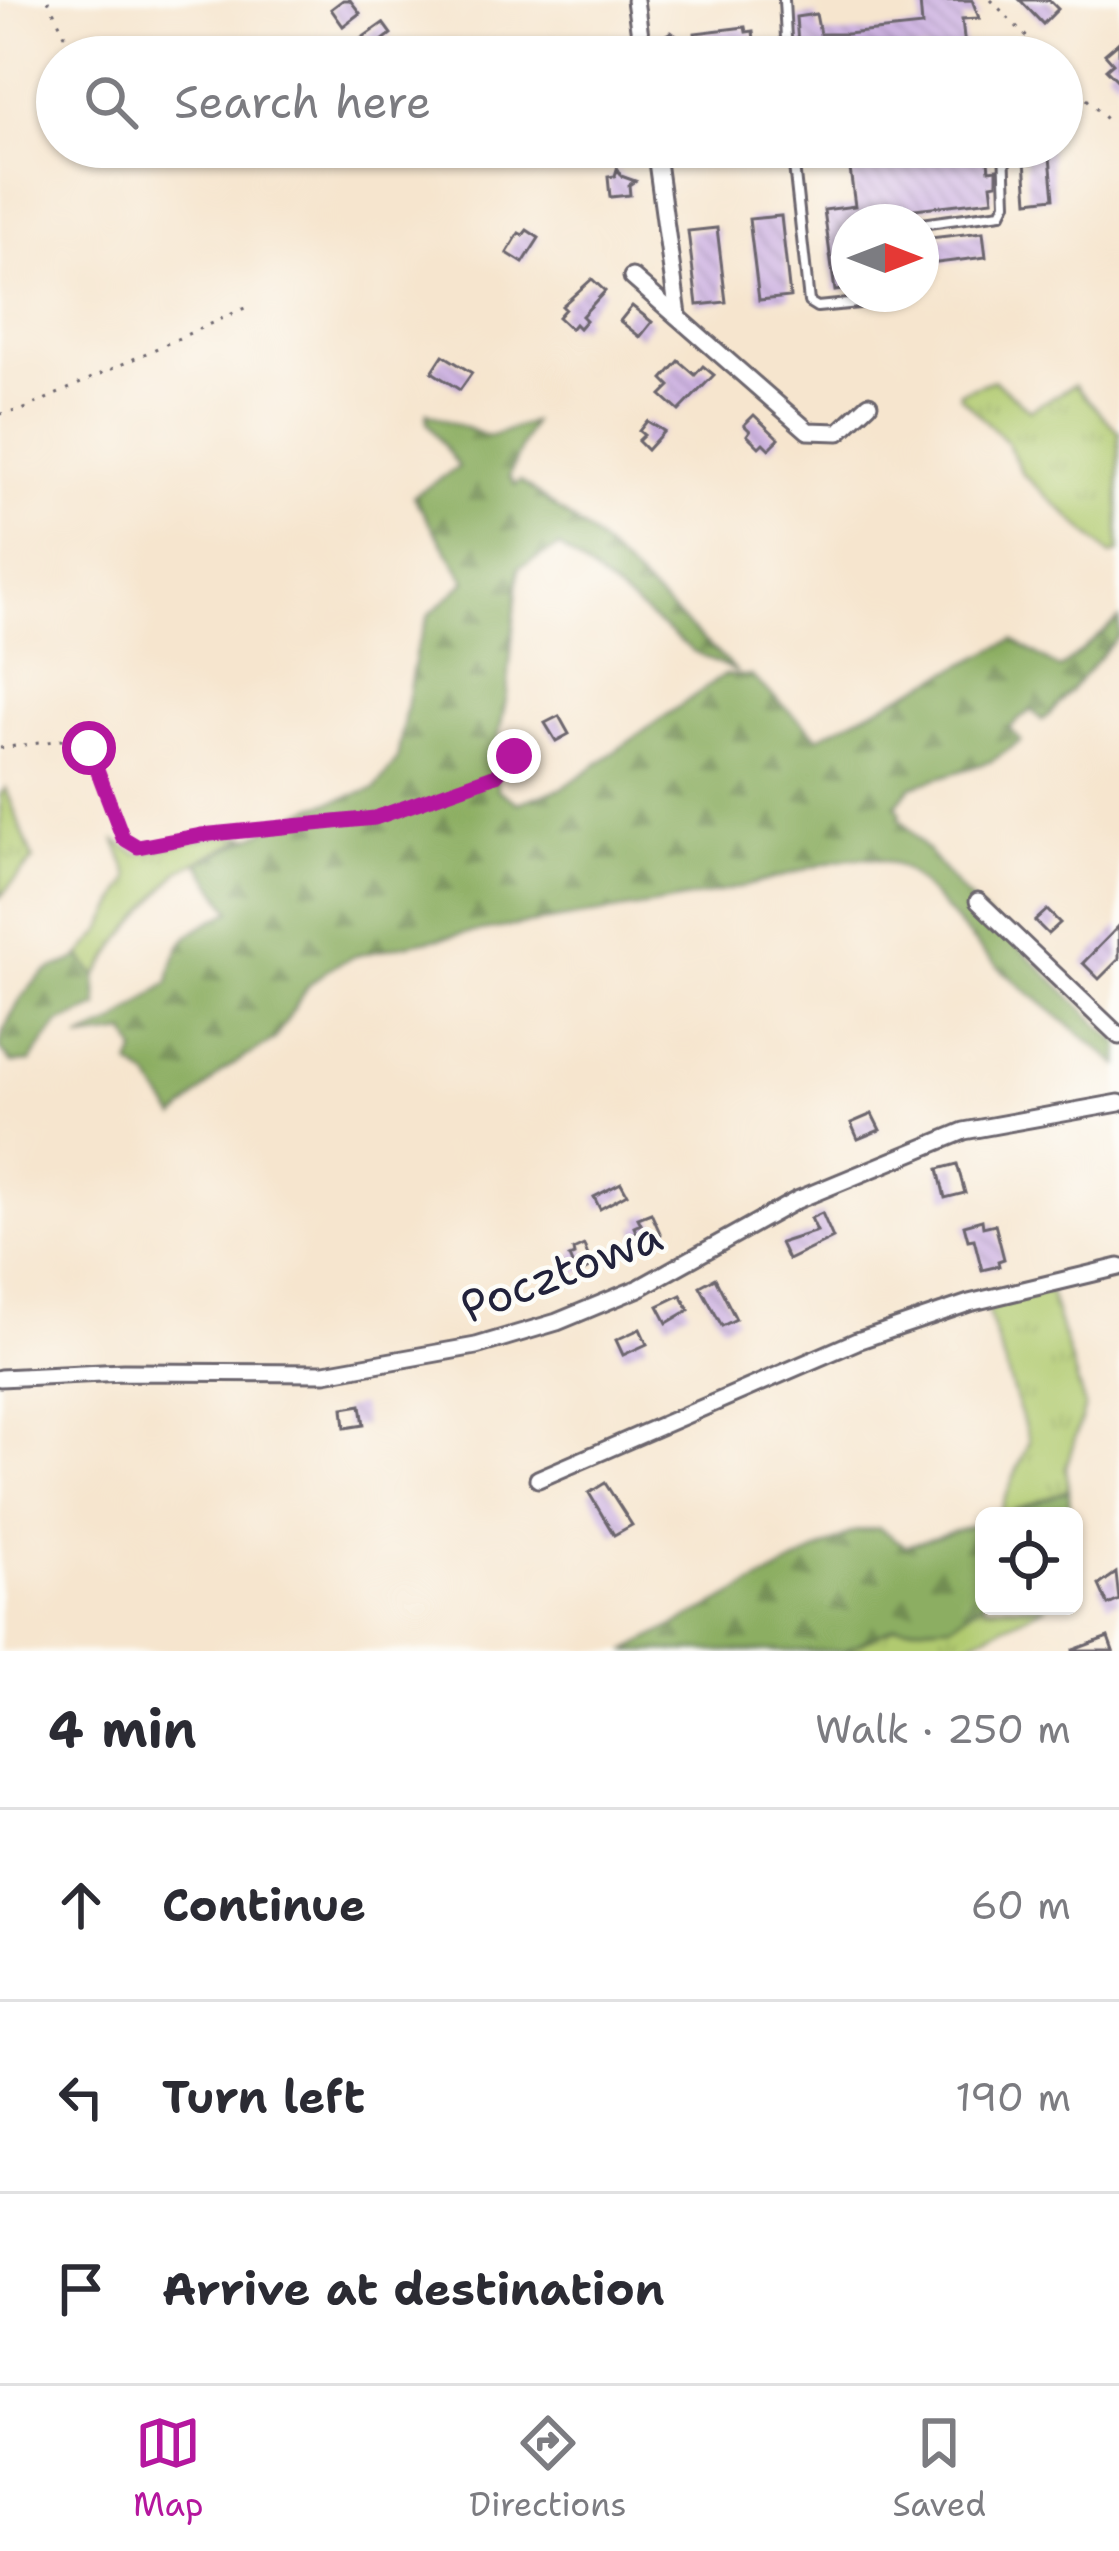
<!DOCTYPE html>
<meta charset="utf-8">
<style>
:root{--surface:#fff;--page:#f7f7f7;--text:#2b2b33;--muted:#7c7c81;--line:#e1e1e2;--accent:#b5179e}
body{margin:0;font-family:"Shantell Sans",sans-serif;background:var(--page);color:var(--text)}
.controls{position:absolute;right:36px;bottom:36px;display:grid;overflow:hidden;border-radius:18px;box-shadow:0 3px 9px #0004}
.controls button{width:108px;height:108px;display:grid;place-items:center;padding:0;border:0;border-bottom:3px solid var(--line);background:var(--surface);color:var(--text);font:60px sans-serif}
.compass{position:absolute;left:831px;top:204px;width:108px;height:108px;border-radius:50%;background:var(--surface);box-shadow:0 3px 9px #0004;rotate:90deg}
.stop{position:absolute;width:36px;height:36px;margin:-27px;border:9px solid #b5179e;border-radius:50%;background:#fff}
.stop.end{background:#b5179e;border-color:#fff;box-shadow:0 3px 12px #0008}
.list{margin:0;padding:0;list-style:none}
h2{display:flex;justify-content:space-between;align-items:center;height:156px;margin:0;padding:0 48px;font-size:51px}
h2 small{font-size:39px;font-weight:400;color:var(--muted)}
.list li{display:grid;grid-template-columns:78px 1fr auto;gap:36px;align-items:center;box-sizing:border-box;height:192px;padding:0 48px;border-top:3px solid var(--line)}
.list b{display:block;font-size:45px;white-space:nowrap}
.list em{font-size:39px;font-style:normal;color:var(--muted)}
.icon{flex:none;width:66px;height:66px;fill:none;stroke:currentColor;stroke-width:2;stroke-linecap:round;stroke-linejoin:round}
.map{position:relative;flex:none;width:1119px;height:1651px;overflow:hidden}
.search{position:absolute;background:var(--surface);box-shadow:0 3px 9px #0004;left:36px;right:36px;top:36px;height:132px;display:flex;align-items:center;gap:30px;box-sizing:border-box;padding:0 42px;border-radius:66px;color:var(--muted);font-size:45px}
.sheet{height:732px;background:var(--surface)}
nav{display:flex;justify-content:space-around;align-items:center;box-sizing:border-box;height:168px;border-top:3px solid var(--line);background:var(--surface);font-size:33px;color:var(--muted)}
nav a{display:grid;justify-items:center;gap:6px}
nav .on{color:var(--accent)}
.map>svg:first-child{display:block}
.grass{fill:url(#grass-tufts);stroke:#6a7656;stroke-width:3}
.forest{fill:url(#forest-firs);stroke:#57684e;stroke-width:3}
.building{fill:url(#building-back-hatch)}
.lines{fill:none;stroke-linecap:round;stroke-linejoin:round}
.service-casing{stroke:#6c666e;stroke-width:14}
.minor-casing{stroke:#6c666e;stroke-width:21}
.path{stroke:#6c666e;stroke-width:3;stroke-dasharray:3 9;stroke-linecap:butt}
.service{stroke:#fff;stroke-width:8}
.minor{stroke:#fff;stroke-width:15}
.route{stroke:#b5179e;stroke-width:15}
.labels{text-anchor:middle;dominant-baseline:central;stroke-width:9;stroke-linejoin:round;paint-order:stroke}
.street-label{font-size:45px;fill:#22223b;stroke:#fdfcf7}
</style>
<div class="map">
<svg width="1119" height="1651" viewBox="0 0 1119 1651">
<defs>
<pattern id="grass-tufts" width="24" height="20" patternUnits="userSpaceOnUse" patternTransform="scale(3)"><rect width="24" height="20" fill="#b1ca70"/><path d="M3 7l-1-3M5 7V3M7 7l1-3M15 17l-1-3M17 17v-4M19 17l1-3" fill="none" stroke="#98ad62"/></pattern>
<pattern id="forest-firs" width="22" height="20" patternUnits="userSpaceOnUse" patternTransform="scale(3)"><rect width="22" height="20" fill="#8cae62"/><path d="M5 1l3.5 6h-7zM16 11l3.5 6h-7z" fill="#728d52"/></pattern>
<pattern id="building-back-hatch" width="6" height="6" patternUnits="userSpaceOnUse" patternTransform="scale(3)"><rect width="6" height="6" fill="#cdb2e1"/><path d="M-1 5l2 2M0 0l6 6M5-1l2 2" fill="none" stroke="#b099c2"/></pattern>
</defs>
<rect width="100%" height="100%" fill="#fdfcf7"/>
<filter id="ink" filterUnits="userSpaceOnUse"><feTurbulence type="fractalNoise" baseFrequency=".00833" numOctaves="2"/><feDisplacementMap in="SourceGraphic" scale="24" xChannelSelector="R" yChannelSelector="G"/><feConvolveMatrix kernelMatrix="1 2 1 2 8 2 1 2 1" color-interpolation-filters="sRGB"/></filter>
<filter id="wash" filterUnits="userSpaceOnUse"><feTurbulence type="fractalNoise" baseFrequency=".004" numOctaves="4" result="noise"/><feDisplacementMap in="SourceGraphic" scale="48" xChannelSelector="R" yChannelSelector="G"/><feGaussianBlur stdDeviation="2.7" result="paint"/><feColorMatrix in="noise" values="0 0 0 0 0 0 0 0 0 0 0 0 0 0 0 0 0 1.4 0 .05"/><feComposite in="paint" operator="in"/></filter>
<g filter="url(#wash)">
<rect width="100%" height="100%" fill="#f6e5ce"/>
<g class="grass">
<polygon points="994,380 1030,410 1074,385 1119,432 1119,552 1111,555 1022,473 1007,442 960,396 960,392"/>
<polygon points="6,788 33,860 0,897 0,795"/>
<polygon points="217,836 248,836 179,871 122,938 96,977 80,956 101,932 130,878 116,841 137,854"/>
<polygon points="1049,1290 1085,1407 1066,1467 1069,1490 998,1516 1029,1441 986,1306"/>
<polygon points="984,1601 984,1606 1047,1606 950,1651 843,1651 895,1627 951,1624"/>
</g>
<g class="forest">
<path d="M427 413 489 437 532 422 509 476 515 485 520 481 588 532 737 672 693 651 560 547 519 567 507 695 494 758 498 790 518 803 563 788 724 675 751 676 818 737 1013 640 1060 669 1119 619V635L1050 714 1042 720 1031 710 1009 728 1021 741 992 761 912 786 896 805 901 813 899 817 960 890 1119 1044V1065C1075 1028 1026 994 985 954 964 933 924 882 902 868 863 844 808 870 769 880 633 916 491 922 355 956L329 968 308 986 274 1040 221 1072 176 1118 148 1077 130 1065 136 1051 127 1033 79 1039 116 1022 169 982C177 934 190 932 231 911L199 863 311 808 375 789 397 760 416 650 429 615 466 581 413 496 459 467 427 422Z"/>
<path d="M80 956 96 977 98 1007 59 1023 30 1062 12 1063 0 1049C2 1025 25 988 45 973 56 964 69 967 80 956Z"/>
<polygon points="1069,1490 1070,1516 1001,1516"/>
<polygon points="984,1522 984,1601 951,1624 895,1627 843,1651 626,1651 853,1532 879,1528 906,1546"/>
</g>
<g id="blocks">
<g class="building">
<polygon points="343,0 350,0 360,13 343,26 331,9"/>
<polygon points="972,0 979,18 962,19 966,57 928,57 927,50 863,57 799,57 796,17 816,14 820,34 847,34 922,26 920,1"/>
<polygon points="1020,0 1049,0 1058,9 1043,24"/>
<polygon points="383,23 391,34 368,52 359,40"/>
<polygon points="745,27 746,32 753,31 756,57 697,57 695,33"/>
<polygon points="671,32 682,40 674,50 666,51 659,39"/>
<polygon points="1119,42 1119,82 1106,69 1113,63 1105,54"/>
<polygon points="1024,147 1049,147 1054,198 1028,201"/>
<polygon points="987,153 989,170 997,169 997,183 991,184 993,200 880,213 875,219 849,222 849,289 835,291 824,210 855,206 849,162 901,156 902,163"/>
<polygon points="617,169 621,176 635,181 629,185 630,195 610,197 608,177 615,176"/>
<polygon points="781,216 790,297 759,300 749,219"/>
<polygon points="717,228 726,302 697,305 688,231"/>
<polygon points="527,230 539,238 523,263 507,253 519,233 523,235"/>
<polygon points="983,232 986,257 921,265 921,239"/>
<polygon points="592,279 605,291 582,316 586,320 579,328 575,324 571,329 558,317 565,309 562,306"/>
<polygon points="632,306 652,322 640,337 620,321"/>
<polygon points="443,355 472,373 460,390 432,372"/>
<polygon points="679,361 695,375 703,366 714,375 679,411 661,395 670,386 663,379"/>
<polygon points="754,415 779,439 769,449 763,443 759,447 747,435 750,431 744,425"/>
<polygon points="647,421 664,431 647,450 638,441 644,435 639,431"/>
<polygon points="559,716 569,734 556,741 545,723"/>
<polygon points="1047,910 1060,923 1048,934 1035,921"/>
<polygon points="1119,926 1119,959 1099,979 1083,963"/>
<polygon points="872,1114 880,1130 858,1139 851,1123"/>
<polygon points="957,1164 965,1193 945,1198 938,1169"/>
<polygon points="621,1183 627,1194 600,1209 594,1197"/>
<polygon points="651,1213 661,1235 641,1244 634,1227 641,1224 638,1218"/>
<polygon points="822,1213 833,1238 788,1260 780,1243 817,1231 811,1218"/>
<polygon points="982,1220 983,1227 995,1224 1004,1259 998,1261 999,1266 982,1270 974,1239 968,1240 964,1225"/>
<polygon points="584,1245 592,1267 576,1274 569,1257 574,1255 573,1250"/>
<polygon points="715,1278 736,1319 722,1326 700,1286"/>
<polygon points="681,1295 689,1310 667,1323 658,1306"/>
<polygon points="640,1329 647,1344 623,1355 616,1340"/>
<polygon points="361,1405 364,1425 345,1428 343,1408"/>
<polygon points="605,1483 632,1525 614,1535 589,1493"/>
<polygon points="1116,1573 1119,1600 1108,1605 1099,1585"/>
<polygon points="1108,1637 1113,1651 1073,1651 1073,1650"/>
</g>
</g>
</g>
<g filter="url(#ink)">
<use href="#blocks" fill-opacity="0" stroke="#6c666e" stroke-width="3"/>
<g class="lines">
<g class="service-casing">
<g id="service">
<polyline points="784,0 787,57"/>
<polyline points="792,147 809,302 817,307 880,301 887,294"/>
<polyline points="921,224 1001,213 1006,203 1004,147"/>
</g>
</g>
<g class="minor-casing">
<g id="minor">
<polyline points="635,0 643,57"/>
<polyline points="655,147 678,315"/>
<polyline points="632,277 808,431 839,432 869,404"/>
<polyline points="978,901 1119,1036"/>
<polyline points="0,1378 123,1372 325,1373 476,1346 557,1322 639,1288 797,1200 964,1131 1119,1103"/>
<polyline points="538,1479 857,1341 969,1303 1119,1267"/>
</g>
</g>
<g class="path">
<polyline points="48,0 76,57"/>
<polyline points="991,0 1046,57"/>
<polyline points="1062,73 1106,119"/>
<polyline points="0,414 22,410 249,306"/>
<polyline points="0,748 70,739 89,748 123,838 138,847 201,835 375,818 496,775 514,756"/>
</g>
<use href="#service" class="service"/>
<use href="#minor" class="minor"/>
</g>
</g>
<g class="lines" filter="url(#ink)">
<polyline class="route" points="89,748 123,838 138,847 201,835 375,818 496,775 514,756"/>
</g>
<g class="labels">
<g class="street-label">
<text transform="translate(561 1271) rotate(-21)">Pocztowa</text>
</g>
</g>
</svg>
<div class="controls">
<button><svg class="icon" aria-label="locate" viewBox="0 0 24 24"><circle cx="12" cy="12" r="6"/><path d="M12 2v4M12 18v4M2 12h4M18 12h4"/></svg></button>
</div>
<svg class="compass" viewBox="-18 -18 36 36"><path d="M0-13l5 13h-10z" fill="#e53935"/><path d="M0 13l5-13h-10z" fill="#7c7c81"/></svg>
<div class="stop" style="left:89px;top:748px"></div>
<div class="stop end" style="left:514px;top:756px"></div>
<div class="search"><svg class="icon" aria-label="search" viewBox="0 0 24 24"><circle cx="10" cy="10" r="6"/><path d="M15 15l6 6"/></svg>Search here</div>
</div>
<section class="sheet">
<h2>4 min<small>Walk · 250 m</small></h2>
<ul class="list">
<li><svg class="icon" aria-label="ahead" viewBox="0 0 24 24"><path d="M12 20V5M6 11l6-6 6 6"/></svg><div><b>Continue</b></div><em>60 m</em></li>
<li><svg class="icon" aria-label="left" viewBox="0 0 24 24"><path d="M17 20v-9H6M10 6l-5 5 5 5"/></svg><div><b>Turn left</b></div><em>190 m</em></li>
<li><svg class="icon" aria-label="arrive" viewBox="0 0 24 24"><path d="M6 21V4h12l-3 4 3 4H6"/></svg><div><b>Arrive at destination</b></div></li>
</ul>
</section>
<nav>
<a class="on"><svg class="icon" aria-label="map" viewBox="0 0 24 24"><path d="M3 6l6-2 6 2 6-2v14l-6 2-6-2-6 2zM9 4v14M15 6v14"/></svg>Map</a>
<a><svg class="icon" aria-label="directions" viewBox="0 0 24 24"><path d="M12 3l9 9-9 9-9-9zM9 14v-3h6M13 9l2 2-2 2"/></svg>Directions</a>
<a><svg class="icon" aria-label="saved" viewBox="0 0 24 24"><path d="M7 4h10v16l-5-4-5 4z"/></svg>Saved</a>
</nav>
